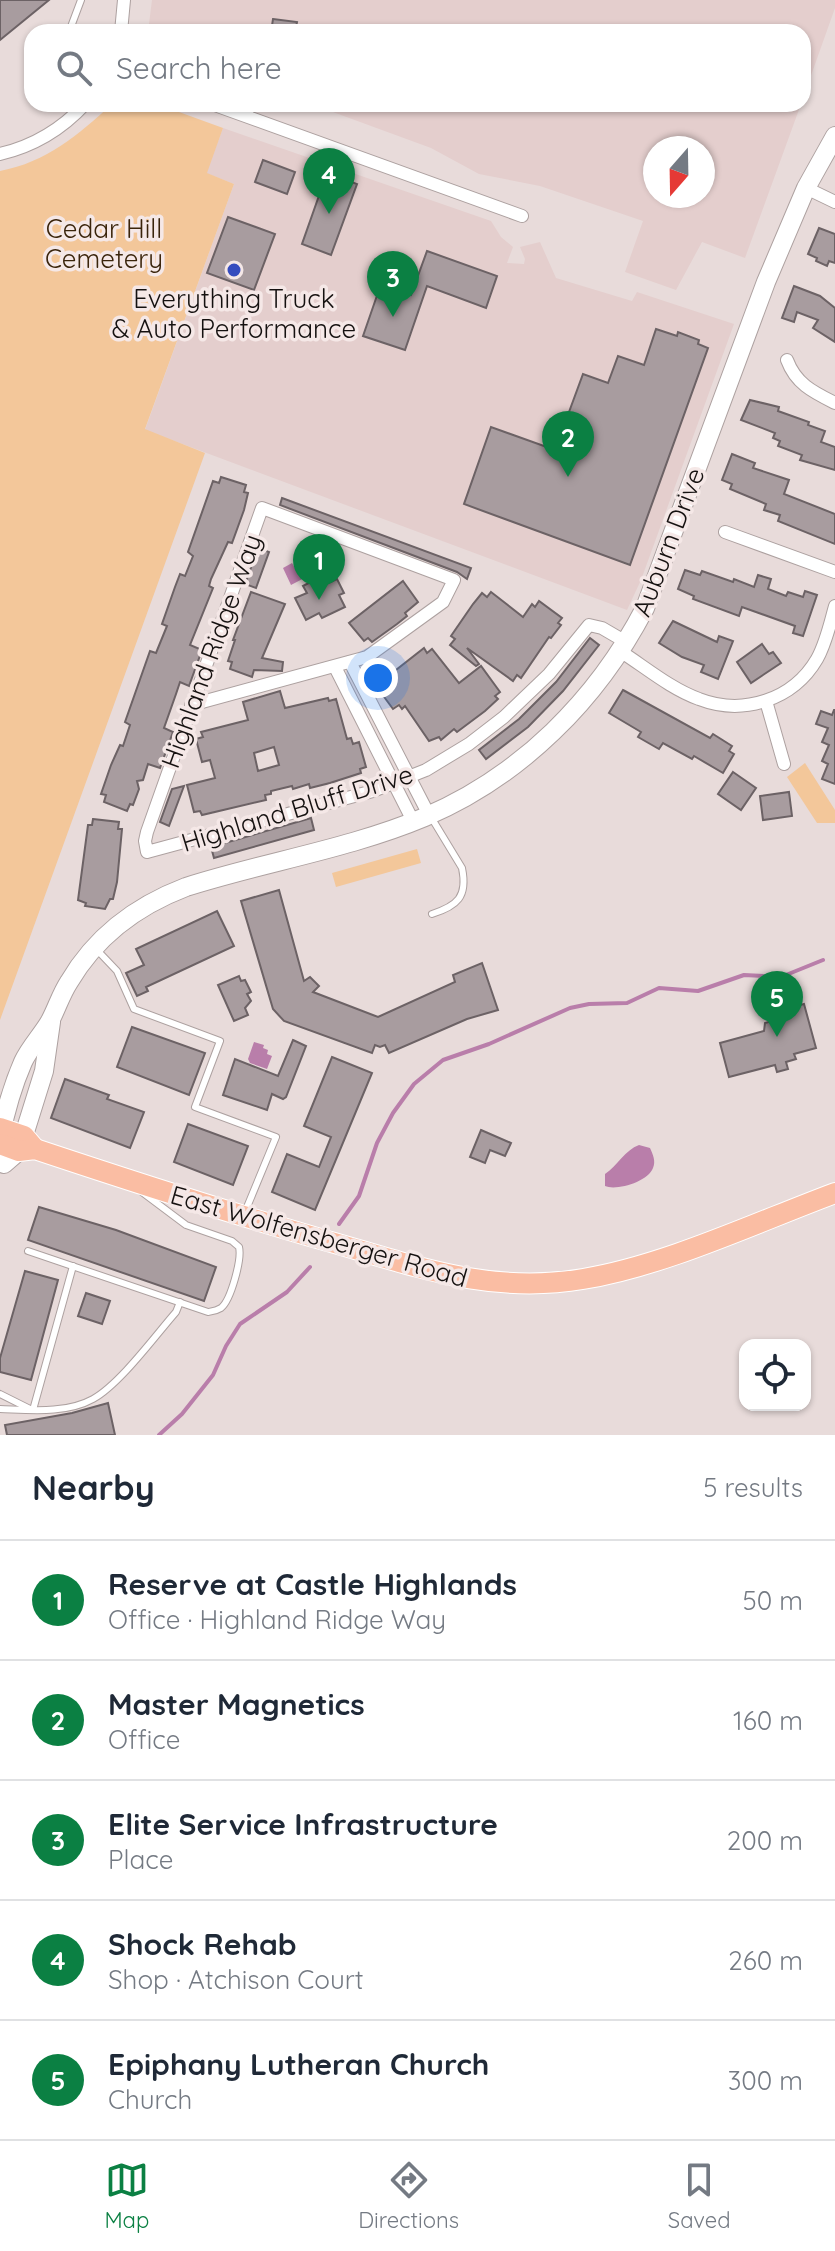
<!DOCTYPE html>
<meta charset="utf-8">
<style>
:root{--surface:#fff;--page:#f6f6f7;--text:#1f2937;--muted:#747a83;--line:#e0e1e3;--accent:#0b8043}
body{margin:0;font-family:Quicksand,sans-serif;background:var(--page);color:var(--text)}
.controls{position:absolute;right:24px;bottom:24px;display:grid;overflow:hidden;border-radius:16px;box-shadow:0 2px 6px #0004}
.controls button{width:72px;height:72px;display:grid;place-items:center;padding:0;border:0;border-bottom:2px solid var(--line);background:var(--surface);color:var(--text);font:40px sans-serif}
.compass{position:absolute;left:643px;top:136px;width:72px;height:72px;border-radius:50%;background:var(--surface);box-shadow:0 2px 6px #0004;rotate:200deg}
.you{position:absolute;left:378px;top:678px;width:28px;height:28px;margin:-20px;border:6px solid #fff;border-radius:50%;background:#1a73e8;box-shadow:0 0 0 12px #1a73e833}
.badge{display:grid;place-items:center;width:52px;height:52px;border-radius:50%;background:var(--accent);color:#fff;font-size:26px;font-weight:700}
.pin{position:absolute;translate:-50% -66px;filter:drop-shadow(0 2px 4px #0008)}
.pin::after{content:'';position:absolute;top:42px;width:28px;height:24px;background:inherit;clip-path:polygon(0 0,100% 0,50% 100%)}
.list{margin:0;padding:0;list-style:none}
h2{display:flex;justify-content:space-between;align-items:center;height:104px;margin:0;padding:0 32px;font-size:34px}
h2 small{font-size:26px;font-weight:400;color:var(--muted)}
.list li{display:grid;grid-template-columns:52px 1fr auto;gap:24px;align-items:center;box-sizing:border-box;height:120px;padding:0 32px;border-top:2px solid var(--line)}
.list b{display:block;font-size:30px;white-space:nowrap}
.list p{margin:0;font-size:26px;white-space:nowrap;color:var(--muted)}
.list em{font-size:26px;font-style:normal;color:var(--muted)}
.icon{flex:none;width:44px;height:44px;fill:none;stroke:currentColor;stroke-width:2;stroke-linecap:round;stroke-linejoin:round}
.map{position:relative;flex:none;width:835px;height:1435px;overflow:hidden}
.search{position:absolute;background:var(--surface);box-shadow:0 2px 6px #0004;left:24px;right:24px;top:24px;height:88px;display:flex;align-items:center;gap:20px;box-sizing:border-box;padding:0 28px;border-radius:24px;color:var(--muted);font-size:30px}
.sheet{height:704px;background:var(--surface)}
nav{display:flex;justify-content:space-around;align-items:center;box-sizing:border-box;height:112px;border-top:2px solid var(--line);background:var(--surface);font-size:22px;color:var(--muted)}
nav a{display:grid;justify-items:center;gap:4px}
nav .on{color:var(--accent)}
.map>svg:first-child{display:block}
.built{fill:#e4cecd;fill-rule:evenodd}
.green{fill:#f3c79a}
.water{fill:#b97eaa}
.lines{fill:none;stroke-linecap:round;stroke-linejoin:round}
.stream{stroke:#b97eaa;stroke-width:4}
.building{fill:#a89c9f;stroke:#6c6265;stroke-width:2;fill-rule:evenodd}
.lane-casing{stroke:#ada1a0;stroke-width:8}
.street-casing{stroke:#ada1a0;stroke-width:14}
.secondary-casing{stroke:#ada1a0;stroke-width:20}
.primary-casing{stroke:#fff;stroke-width:22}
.lane{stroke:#fff;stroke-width:6}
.street{stroke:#fff;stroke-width:12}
.secondary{stroke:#fff;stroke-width:18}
.primary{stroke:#fabda3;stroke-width:20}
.poi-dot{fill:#354cbe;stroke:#f5e8e7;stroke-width:3}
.labels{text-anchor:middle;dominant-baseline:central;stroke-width:7;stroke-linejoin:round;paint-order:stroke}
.park-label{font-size:26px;fill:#3a240b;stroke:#f5e8e7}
.poi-label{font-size:26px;fill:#151110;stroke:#f5e8e7}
.street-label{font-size:26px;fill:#151110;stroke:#f5e8e7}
</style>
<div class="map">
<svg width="835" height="1435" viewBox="0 0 835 1435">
<rect width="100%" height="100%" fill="#e8dbda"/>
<g class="built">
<polygon points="152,0 835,0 835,8 803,98 803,32 148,32"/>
<path d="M311 104H801L745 258 702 242 676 290 625 272 643 221 540 186 479 174 431 148ZM655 148H703V196H655Z"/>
<polygon points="223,128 491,221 501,237 513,247 507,263 524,264 525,259 520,247 540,242 556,278 632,301 637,292 734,324 641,580 627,610 145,430 234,184 206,173"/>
</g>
<g class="green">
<path d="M112 104H157L223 128 207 173 234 184 145 429 205 453 0 1020V171C47 162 78 135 112 104Z"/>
<polygon points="805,763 835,810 835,823 817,823 787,777"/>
<polygon points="417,849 421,863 336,887 332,873"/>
</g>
<g class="water">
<polygon points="292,563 296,570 306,565 310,575 291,585 283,568"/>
<polygon points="254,1042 264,1045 263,1048 268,1050 267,1054 272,1056 267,1069 250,1063 248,1059"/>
<path d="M639 1145 650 1148C653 1155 656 1161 653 1168 648 1182 616 1191 605 1186V1174C618 1165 625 1150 639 1145Z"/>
</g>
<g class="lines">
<g class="stream">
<polyline points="339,1224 359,1196 377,1143 393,1113 414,1084 443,1060 489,1044 570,1008 589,1004 627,1003 659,988 698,991 744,975 781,977 823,960"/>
<polyline points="159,1435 182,1414 213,1375 226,1346 240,1324 287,1292 310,1267"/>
</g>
</g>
<g class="building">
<polygon points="0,0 49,0 0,40"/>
<polygon points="273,19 297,22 295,32 271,32"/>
<polygon points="263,160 295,172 287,194 255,182"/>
<polygon points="327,173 357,184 331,255 302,244"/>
<polygon points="228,217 275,234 254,290 207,273"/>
<polygon points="819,228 835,234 835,263 829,261 827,266 816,261 817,258 808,254"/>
<polygon points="427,251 497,276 486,308 427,286 405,350 363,336 381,284 411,295"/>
<polygon points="794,286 820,296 835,308 835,342 813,328 818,320 797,312 794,322 782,318"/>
<polygon points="656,329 677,336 678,332 699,340 698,344 708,348 630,565 464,504 491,427 555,450 583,374 608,383 618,356 644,365"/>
<polygon points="750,400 779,407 778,411 809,422 808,425 825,431 821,442 835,447 835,470 800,460 802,455 778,446 780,441 773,438 775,433 741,420"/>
<polygon points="732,454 755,463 753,468 789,480 784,494 835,514 835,544 778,521 780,515 764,510 766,504 730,489 732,484 722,480"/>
<polygon points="221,477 246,485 244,492 248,493 244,510 232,543 228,542 211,579 209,586 213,588 190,645 202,650 189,686 180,682 176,694 164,728 173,732 160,768 148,764 143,780 137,781 139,789 133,805 130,804 127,811 104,802 106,795 101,794 111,765 120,745 123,746 130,725 125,722 150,651 156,653 167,626 162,624 175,587 180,574 185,576 193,556 188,552 213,481 219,483"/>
<polygon points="282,498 471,568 467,579 457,572 280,505"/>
<polygon points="258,548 269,552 256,588 245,584"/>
<polygon points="685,570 700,575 702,571 733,582 734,579 754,587 758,575 771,579 768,589 786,596 788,592 803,597 805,591 817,595 803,636 793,633 795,626 742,607 739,616 693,599 694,596 678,589"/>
<polygon points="318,578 322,586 337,579 344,593 339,595 345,607 322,618 319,613 306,620 295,598 307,593 303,586"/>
<polygon points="403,581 418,602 405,613 407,616 397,624 372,642 368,638 364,641 349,623"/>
<polygon points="251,592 285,604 262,658 283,662 282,671 254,670 252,677 230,669 232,662 228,661 235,640 233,640"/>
<polygon points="491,592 523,617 532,604 535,607 539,601 562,618 558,623 561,625 551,638 549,637 521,678 517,675 513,681 467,648 479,664 476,666 450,645 455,639 451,636 473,604 482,593 487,597"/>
<polygon points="673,621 717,642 719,636 733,641 718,679 701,672 704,665 682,657 659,643"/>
<polygon points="590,638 599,645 563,691 528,727 486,759 479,750 519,719 556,682"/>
<polygon points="762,644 769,654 773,652 781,663 751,683 737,662"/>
<polygon points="424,648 427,653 432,649 459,683 481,666 500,692 495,696 498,699 485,711 457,732 454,729 441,740 439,737 429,741 405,706 402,709 399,705 393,709 379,690 385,685 382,681"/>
<polygon points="623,690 710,738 713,734 732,746 729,751 734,754 723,773 694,756 692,759 663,743 659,749 638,737 641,732 609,713"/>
<path d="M280 691 285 708 328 698 329 701 336 699 347 739 351 738 353 744 359 742 366 767 360 769 361 773 330 783 310 788 309 784 293 789 292 786 271 791V794L265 795 266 800 202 815 200 811 194 812 187 785 215 778 210 760 202 762 196 739 203 737 201 732 248 720 243 702ZM274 747 279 765 258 771 254 753Z"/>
<polygon points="834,710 835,710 835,784 822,779 828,764 822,761 829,745 822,742 828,728 816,724 821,711 832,715"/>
<polygon points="733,772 756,788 741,810 718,794"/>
<polygon points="184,786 169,826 160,822 172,789"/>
<polygon points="789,792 792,816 763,820 760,796"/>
<polygon points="311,818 314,830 214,858 211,847"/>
<polygon points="93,819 119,822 118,829 122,829 117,882 113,899 110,899 105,909 85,906 86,903 78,900 88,825 92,825"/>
<polygon points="279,890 304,981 310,977 319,986 313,992 378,1017 455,982 453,975 482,963 498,1010 467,1019 389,1053 385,1045 380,1047 375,1045 372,1053 284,1021 273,1009 241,901"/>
<polygon points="217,911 234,946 146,987 148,991 137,996 126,973 144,965 136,949"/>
<polygon points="239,976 241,981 245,980 251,992 247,994 251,1001 245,1008 248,1015 234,1021 218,985"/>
<polygon points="804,1004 816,1048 794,1054 796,1059 786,1062 788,1069 777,1072 775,1065 729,1077 720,1043 764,1031 765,1023 783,1018 780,1010"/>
<polygon points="132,1027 205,1053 189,1095 117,1067"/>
<polygon points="293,1040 306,1046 286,1097 283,1099 272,1094 267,1110 223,1095 235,1059 278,1076"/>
<polygon points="332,1057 372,1073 315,1210 272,1192 287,1154 319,1167 331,1137 304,1126"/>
<polygon points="65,1079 109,1095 107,1099 144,1112 130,1148 51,1118"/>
<polygon points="188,1124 248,1146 233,1185 174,1162"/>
<polygon points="481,1130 511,1143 505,1156 490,1150 485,1163 470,1157"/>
<polygon points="39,1207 116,1230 216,1267 204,1301 28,1240"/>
<polygon points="25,1271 58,1280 31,1380 0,1372 0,1358"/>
<polygon points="86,1293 110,1301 102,1324 78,1316"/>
<polygon points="108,1403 115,1435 7,1435 5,1425 72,1413"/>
</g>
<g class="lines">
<g class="lane-casing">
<g id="lane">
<polyline points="69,32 81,0"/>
<polyline points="248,117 253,104"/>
<path d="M431 817 462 868C468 897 457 906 432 914"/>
<polyline points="97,950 117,971 134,1009 220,1041 195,1107 276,1137 245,1212"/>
<path d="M28 1251 208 1312C214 1311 216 1311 221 1308 231 1300 242 1259 239 1247L232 1241 186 1225 142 1192"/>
<polyline points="0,1394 30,1409"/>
<path d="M0 1409C30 1410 66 1414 93 1399 120 1384 155 1336 176 1312L180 1302"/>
<polyline points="33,1410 73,1266"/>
</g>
</g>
<g class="street-casing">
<g id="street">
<polyline points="121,32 124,0"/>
<polyline points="212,104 522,216"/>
<path d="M0 154C34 146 61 130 85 104"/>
<polyline points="806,188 835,202"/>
<path d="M787 360C796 384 813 392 835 403"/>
<polyline points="725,532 835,572"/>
<path d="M620 651C645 667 671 689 699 699 743 716 793 700 817 659 826 643 830 624 835 606"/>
<polyline points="350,662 429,815"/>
<polyline points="335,667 413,821"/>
<polyline points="766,701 784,764"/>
<polyline points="191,705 367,657 443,602 454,580 262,508 147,832 145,841 147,852 373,791 426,770 469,744 504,717 549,674 589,625 602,628 626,642"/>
</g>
</g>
<g class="secondary-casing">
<g id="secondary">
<path d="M0 1138C5 1113 13 1085 23 1062 30 1047 42 1035 50 1021 57 1008 61 994 69 982 96 936 136 906 186 887 264 862 349 849 425 817 521 776 597 700 645 608L766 282 806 188 835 136"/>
<polyline points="4,1164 19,1151 44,1071 51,1022"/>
</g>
</g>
<g class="primary-casing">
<g id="primary">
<polyline points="0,1128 24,1136 35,1149"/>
<path d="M0 1144 19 1151 35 1149C131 1181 227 1212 324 1240 413 1265 488 1295 583 1279 664 1266 757 1222 835 1193"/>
</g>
</g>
<use href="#lane" class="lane"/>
<use href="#street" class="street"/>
<use href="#secondary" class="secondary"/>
<use href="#primary" class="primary"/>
</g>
<circle class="poi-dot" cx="234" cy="270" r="8"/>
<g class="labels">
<g class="park-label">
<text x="104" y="228">Cedar Hill<tspan x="104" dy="30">Cemetery</tspan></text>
</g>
<g class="poi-label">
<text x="234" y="298">Everything Truck<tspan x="234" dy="30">&amp; Auto Performance</tspan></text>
</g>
<g class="street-label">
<text transform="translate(668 542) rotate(-69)">Auburn Drive</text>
<text transform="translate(211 651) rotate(-70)">Highland Ridge Way</text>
<text transform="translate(297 808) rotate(-17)">Highland Bluff Drive</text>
<text transform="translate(319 1236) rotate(16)">East Wolfensberger Road</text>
</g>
</g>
</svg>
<div class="controls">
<button><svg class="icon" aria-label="locate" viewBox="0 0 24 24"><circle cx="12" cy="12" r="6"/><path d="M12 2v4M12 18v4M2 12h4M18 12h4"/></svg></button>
</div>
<svg class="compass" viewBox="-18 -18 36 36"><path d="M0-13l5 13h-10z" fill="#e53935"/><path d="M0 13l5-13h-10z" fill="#747a83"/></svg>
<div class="you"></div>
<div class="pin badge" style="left:319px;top:600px">1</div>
<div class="pin badge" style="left:568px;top:477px">2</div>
<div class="pin badge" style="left:393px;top:317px">3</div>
<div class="pin badge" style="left:329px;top:214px">4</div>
<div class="pin badge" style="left:777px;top:1037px">5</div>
<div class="search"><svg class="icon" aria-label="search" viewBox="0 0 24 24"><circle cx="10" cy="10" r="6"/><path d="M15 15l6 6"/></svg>Search here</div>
</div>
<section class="sheet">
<h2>Nearby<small>5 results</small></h2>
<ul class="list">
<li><span class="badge">1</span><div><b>Reserve at Castle Highlands</b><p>Office · Highland Ridge Way</p></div><em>50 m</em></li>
<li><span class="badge">2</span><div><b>Master Magnetics</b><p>Office</p></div><em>160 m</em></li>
<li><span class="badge">3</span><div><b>Elite Service Infrastructure</b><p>Place</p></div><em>200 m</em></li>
<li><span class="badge">4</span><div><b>Shock Rehab</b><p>Shop · Atchison Court</p></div><em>260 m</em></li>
<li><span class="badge">5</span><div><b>Epiphany Lutheran Church</b><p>Church</p></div><em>300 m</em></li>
</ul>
</section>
<nav>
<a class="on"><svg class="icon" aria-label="map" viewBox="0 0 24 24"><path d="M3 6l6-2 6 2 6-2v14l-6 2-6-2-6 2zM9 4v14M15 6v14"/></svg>Map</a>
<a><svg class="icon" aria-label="directions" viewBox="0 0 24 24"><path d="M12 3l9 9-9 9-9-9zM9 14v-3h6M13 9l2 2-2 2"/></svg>Directions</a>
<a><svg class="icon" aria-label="saved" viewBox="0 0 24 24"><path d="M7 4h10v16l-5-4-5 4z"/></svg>Saved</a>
</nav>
